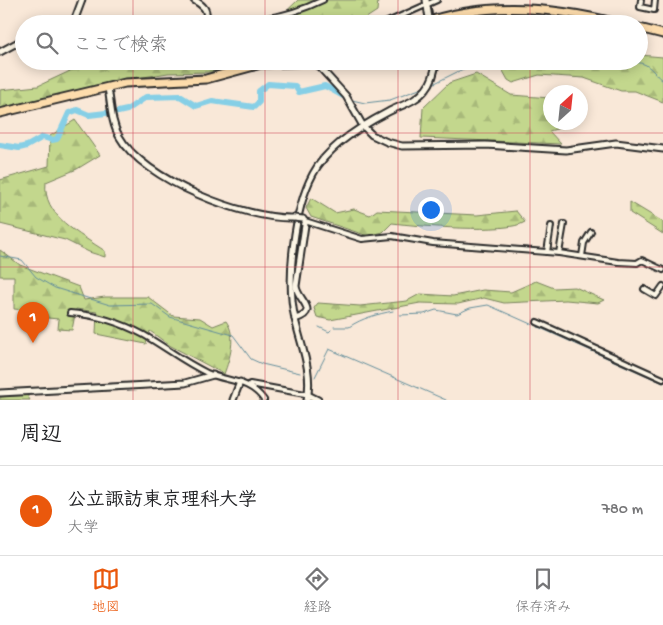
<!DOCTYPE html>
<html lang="ja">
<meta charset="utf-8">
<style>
:root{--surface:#fff;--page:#f2f2f2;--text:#202124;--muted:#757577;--line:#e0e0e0;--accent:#ea580c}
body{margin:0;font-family:"Gochi Hand","Klee One",sans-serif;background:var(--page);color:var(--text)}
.compass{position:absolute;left:543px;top:85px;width:45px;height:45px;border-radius:50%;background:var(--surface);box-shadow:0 2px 12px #0003;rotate:27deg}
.you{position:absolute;left:430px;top:209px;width:18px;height:18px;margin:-12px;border:4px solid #fff;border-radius:50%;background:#1a73e8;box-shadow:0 0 0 8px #1a73e833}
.badge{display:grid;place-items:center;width:32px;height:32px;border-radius:50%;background:var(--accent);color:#fff;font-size:16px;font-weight:700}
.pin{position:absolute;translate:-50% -41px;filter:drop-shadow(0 1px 2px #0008)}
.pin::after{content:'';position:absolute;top:26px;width:18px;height:15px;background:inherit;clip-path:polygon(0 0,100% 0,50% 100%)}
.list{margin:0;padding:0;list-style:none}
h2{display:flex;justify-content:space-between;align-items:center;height:65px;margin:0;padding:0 20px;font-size:21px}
h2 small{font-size:16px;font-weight:400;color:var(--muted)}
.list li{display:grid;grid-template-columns:32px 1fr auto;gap:15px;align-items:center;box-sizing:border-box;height:90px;padding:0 20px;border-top:1px solid var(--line)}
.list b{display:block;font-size:19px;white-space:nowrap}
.list p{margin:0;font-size:16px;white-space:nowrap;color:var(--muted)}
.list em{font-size:16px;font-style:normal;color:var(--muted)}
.icon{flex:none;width:28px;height:28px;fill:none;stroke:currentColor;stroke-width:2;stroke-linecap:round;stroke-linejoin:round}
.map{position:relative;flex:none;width:663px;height:400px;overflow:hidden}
.search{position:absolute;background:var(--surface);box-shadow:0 2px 12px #0003;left:15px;right:15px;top:15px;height:55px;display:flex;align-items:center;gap:12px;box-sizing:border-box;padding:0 18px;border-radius:28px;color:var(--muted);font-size:19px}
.sheet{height:155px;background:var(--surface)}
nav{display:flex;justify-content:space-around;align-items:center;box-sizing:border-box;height:70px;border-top:1px solid var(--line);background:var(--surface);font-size:14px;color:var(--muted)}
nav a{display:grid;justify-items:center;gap:2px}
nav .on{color:var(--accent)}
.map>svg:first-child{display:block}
.forest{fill:url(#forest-firs);stroke:#77815c}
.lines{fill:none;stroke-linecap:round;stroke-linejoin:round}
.stream{stroke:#628d9b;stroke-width:1}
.river{stroke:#86cfe6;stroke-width:6}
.street-casing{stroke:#2b2b2b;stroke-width:8}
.secondary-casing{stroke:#2b2b2b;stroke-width:9}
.highway-casing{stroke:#2b2b2b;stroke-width:11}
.street{stroke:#fcf5e5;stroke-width:4}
.secondary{stroke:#fcf5e5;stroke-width:5}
.highway{stroke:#fddcac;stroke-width:7}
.secondary-bridge-casing{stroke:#2b2b2b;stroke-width:9;stroke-linecap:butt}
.secondary-bridge{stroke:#fcf5e5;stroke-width:5}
.grid{fill:none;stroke:#d1495b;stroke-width:1;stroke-opacity:0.55}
</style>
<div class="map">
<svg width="663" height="400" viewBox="0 0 663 400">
<defs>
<pattern id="forest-firs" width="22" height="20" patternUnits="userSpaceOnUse" patternTransform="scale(1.25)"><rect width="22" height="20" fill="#c3d78d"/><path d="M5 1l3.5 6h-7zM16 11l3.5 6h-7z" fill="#a8b97a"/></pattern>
</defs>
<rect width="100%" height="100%" fill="#f9e8d8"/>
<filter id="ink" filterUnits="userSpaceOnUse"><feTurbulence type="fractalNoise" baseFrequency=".02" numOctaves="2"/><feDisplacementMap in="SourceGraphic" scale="10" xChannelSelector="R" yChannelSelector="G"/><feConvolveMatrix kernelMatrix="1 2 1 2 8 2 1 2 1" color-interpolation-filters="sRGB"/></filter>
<g filter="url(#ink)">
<g class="forest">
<polygon points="298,0 378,0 377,11 357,24 273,24"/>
<polygon points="639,55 663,57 663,102 635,91 621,91 584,78 539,75 513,83 508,80 498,62 639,61"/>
<polygon points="100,61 255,61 210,72 168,73 113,82 0,108 0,90 38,86 83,65"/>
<polygon points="476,74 511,95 550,98 550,122 569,123 564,127 549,131 561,144 421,138 423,108 449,83"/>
<path d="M75 120 100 155 77 169 46 182C42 216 80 234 105 251V257L89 252 65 240 0 224V180L49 166 50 136Z"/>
<path d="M311 198 335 213 354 209 370 215 377 210 477 215 516 211 525 222C507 234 417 226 392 223L383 232 368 236 311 217 306 208Z"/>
<polygon points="630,202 663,222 663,234 630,213"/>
<path d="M0 250 20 265 79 287 84 300 105 297H148L173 316 200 318 213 326 226 321C237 336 230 358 224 374L169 345 150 331 146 344 96 334 97 312 76 309 72 330 58 329 59 319 36 317V311L14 309V276H0Z"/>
<polygon points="536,281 554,288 575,287 604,300 598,303 566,300 504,303 484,298 458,304 420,303 330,320 317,317 314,308 318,303 360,306 407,301 420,294 453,296 483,290 511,292"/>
<polygon points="27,395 30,400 0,400 0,397"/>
</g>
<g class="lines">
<g class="stream">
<path d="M588 61C606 72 628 56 646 65 653 69 657 77 663 81"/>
<polyline points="431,85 463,69 497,64 523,65 539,61"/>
<polyline points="352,100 365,103 390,100 425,87"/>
<polyline points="0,256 22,260 36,277 55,288 110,305 152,304 170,317 233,335 251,359 262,364 300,373"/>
<polyline points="400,315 424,314 436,310 457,314 470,308 488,305 533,325"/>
<polyline points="319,327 329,332 331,330"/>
<path d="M334 327H349C362 318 378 314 393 311"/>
<polyline points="538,327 663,383"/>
<polyline points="315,377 329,349 446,400"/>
</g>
<g class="river">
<polyline points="118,112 127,110 146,97 180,96 196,106 212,101 254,107 259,102 259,91 268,84 295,86 299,92 325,86 343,96"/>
<polyline points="0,145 19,148 27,146 43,137 52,140 57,139 69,113 77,110 89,115 106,113"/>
</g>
<g class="street-casing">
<g id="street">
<polyline points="641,0 640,7 654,10 655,0"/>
<path d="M207 19C250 23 284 19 323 0"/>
<polyline points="383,24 437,0"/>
<polyline points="305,221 362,239 392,236 433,243 559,253 618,262 637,263 642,260 663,270"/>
<polyline points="547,252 551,226"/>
<polyline points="559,253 564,224"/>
<polyline points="582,256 584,243 591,232"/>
<polyline points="644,289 656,296 663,286"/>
<path d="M70 313C95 315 122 323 144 335 165 347 184 362 207 373 228 382 249 379 264 400"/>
<polyline points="537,322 663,379"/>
<polyline points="250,384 305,394"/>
</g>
</g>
<g class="secondary-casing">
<g id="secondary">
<path d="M194 0C206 7 207 10 207 24"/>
<polyline points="426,0 428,12"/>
<polyline points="73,24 82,0"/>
<polyline points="183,24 207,23"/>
<polyline points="0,52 24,39"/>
<polyline points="315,62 346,96 363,126 372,135 387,142 402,146 486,145 566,150 616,143 663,149"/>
<path d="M108 88C111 104 111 122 119 136 143 180 246 220 294 218"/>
<path d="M295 319C321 311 297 300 296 286L305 225 303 219"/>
<polyline points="0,393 185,383 213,375"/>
<polyline points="308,395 318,400"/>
<polyline points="233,400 240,382"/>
<path d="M307 400C313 371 301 346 295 319 286 280 294 209 313 174 327 147 361 126 388 112 401 105 416 102 426 89 433 81 435 71 436 61"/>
</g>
</g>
<g class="highway-casing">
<g id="highway">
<path d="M421 24C484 0 556 7 621 24"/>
<polyline points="639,28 663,34"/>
<polyline points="0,113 125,83 206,79 261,64 340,61"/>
</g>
</g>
<use href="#street" class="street"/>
<use href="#secondary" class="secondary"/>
<use href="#highway" class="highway"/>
<g class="secondary-bridge-casing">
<g id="secondary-bridge">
<polyline points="428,12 430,24"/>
<polyline points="294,218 303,219"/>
</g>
</g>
<use href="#secondary-bridge" class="secondary-bridge"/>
</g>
</g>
<path class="grid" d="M133 0V24M265 0V24M398 0V24M530 0V24M133 61V400M265 61V400M398 61V400M530 61V400M0 133H663M0 267H663"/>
</svg>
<svg class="compass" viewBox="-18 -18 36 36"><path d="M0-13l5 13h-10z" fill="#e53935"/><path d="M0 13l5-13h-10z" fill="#757577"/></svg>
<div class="you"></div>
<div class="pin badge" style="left:33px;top:343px">1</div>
<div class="search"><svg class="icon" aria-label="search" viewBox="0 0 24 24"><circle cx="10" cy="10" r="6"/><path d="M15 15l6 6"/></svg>ここで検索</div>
</div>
<section class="sheet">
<h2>周辺<small></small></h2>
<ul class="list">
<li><span class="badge">1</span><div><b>公立諏訪東京理科大学</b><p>大学</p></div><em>780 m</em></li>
</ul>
</section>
<nav>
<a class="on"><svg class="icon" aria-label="map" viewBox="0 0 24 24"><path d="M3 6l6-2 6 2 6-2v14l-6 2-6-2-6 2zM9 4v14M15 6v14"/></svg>地図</a>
<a><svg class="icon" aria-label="directions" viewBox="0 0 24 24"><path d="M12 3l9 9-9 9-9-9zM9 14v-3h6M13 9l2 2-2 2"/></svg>経路</a>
<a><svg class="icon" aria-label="saved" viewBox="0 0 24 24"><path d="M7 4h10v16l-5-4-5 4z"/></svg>保存済み</a>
</nav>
